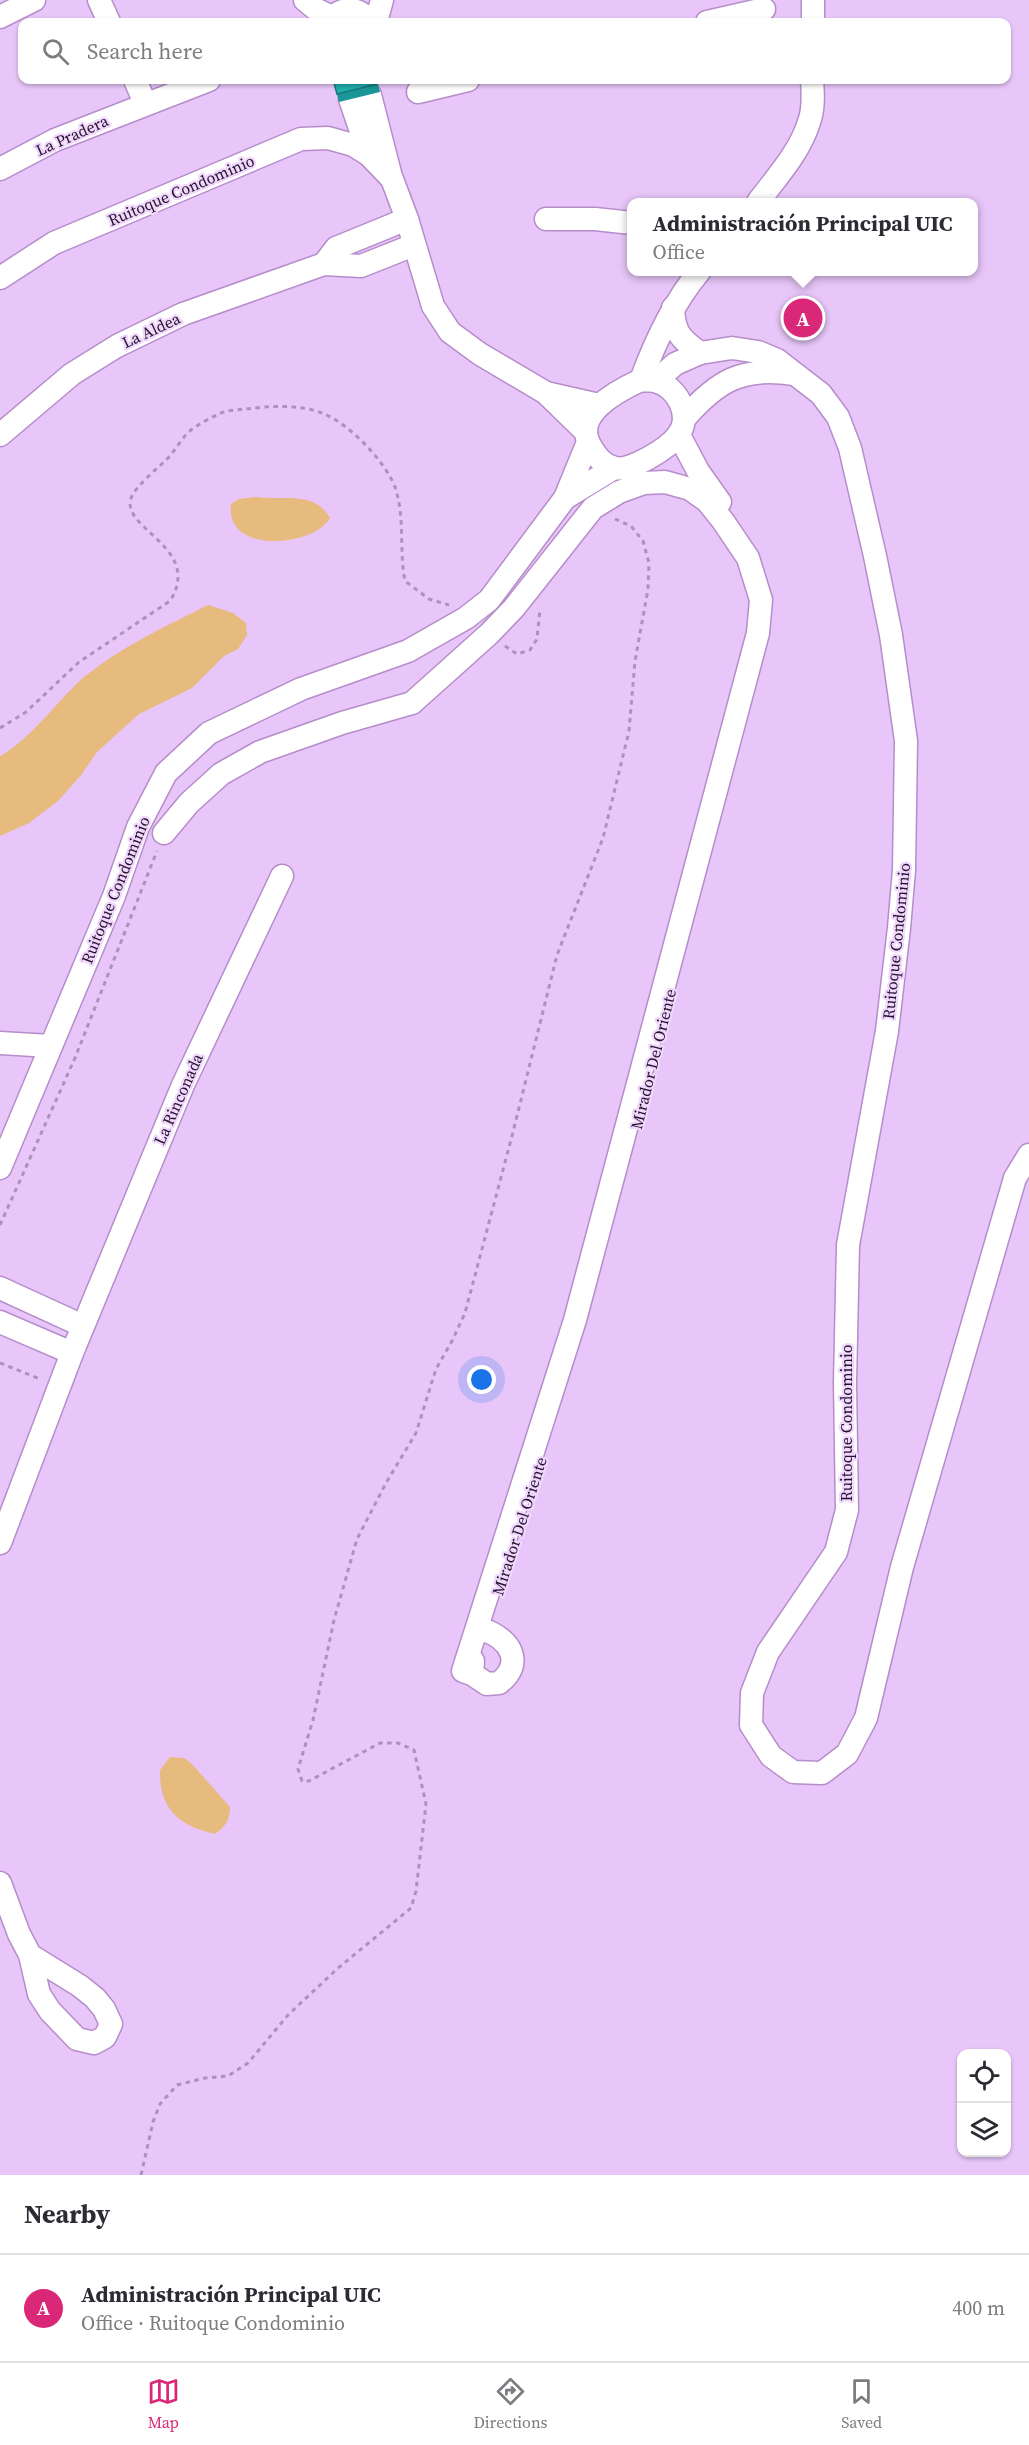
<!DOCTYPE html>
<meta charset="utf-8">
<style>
:root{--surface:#fff;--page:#f2f2f3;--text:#2b2b33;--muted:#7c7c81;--line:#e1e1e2;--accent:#db2777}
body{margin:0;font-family:"Source Serif 4",serif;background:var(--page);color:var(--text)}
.controls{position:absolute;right:18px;bottom:18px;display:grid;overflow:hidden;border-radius:12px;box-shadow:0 2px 4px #0004}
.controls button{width:54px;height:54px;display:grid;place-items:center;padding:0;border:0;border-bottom:2px solid var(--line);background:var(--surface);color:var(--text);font:30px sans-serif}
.you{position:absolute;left:482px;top:1380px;width:21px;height:21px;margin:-15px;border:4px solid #fff;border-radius:50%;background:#1a73e8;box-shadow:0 0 0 9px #1a73e833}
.badge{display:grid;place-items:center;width:39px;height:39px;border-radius:50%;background:var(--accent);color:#fff;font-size:20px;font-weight:700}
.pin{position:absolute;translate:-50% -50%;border:3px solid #fff;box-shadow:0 2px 6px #0006}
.popup{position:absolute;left:627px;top:198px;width:351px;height:78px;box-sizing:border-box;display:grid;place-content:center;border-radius:12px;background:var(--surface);filter:drop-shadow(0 2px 4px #0005);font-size:20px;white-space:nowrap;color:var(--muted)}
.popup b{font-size:22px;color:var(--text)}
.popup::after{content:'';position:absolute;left:50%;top:100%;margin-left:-12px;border:12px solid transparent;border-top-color:var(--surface)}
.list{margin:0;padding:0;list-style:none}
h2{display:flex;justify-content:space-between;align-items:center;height:78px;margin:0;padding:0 24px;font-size:26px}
h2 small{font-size:20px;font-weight:400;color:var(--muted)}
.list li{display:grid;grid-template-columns:39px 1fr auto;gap:18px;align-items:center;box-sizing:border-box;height:108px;padding:0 24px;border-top:2px solid var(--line)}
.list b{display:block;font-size:22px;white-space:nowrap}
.list p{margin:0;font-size:20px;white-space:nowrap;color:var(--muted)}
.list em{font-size:20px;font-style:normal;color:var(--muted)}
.icon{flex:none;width:33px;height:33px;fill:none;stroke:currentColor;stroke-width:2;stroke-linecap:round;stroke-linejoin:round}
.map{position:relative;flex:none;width:1029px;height:2175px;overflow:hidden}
.search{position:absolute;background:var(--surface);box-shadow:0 2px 4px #0004;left:18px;right:18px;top:18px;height:66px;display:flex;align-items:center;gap:15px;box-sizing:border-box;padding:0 21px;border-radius:12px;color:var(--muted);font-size:22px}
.sheet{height:186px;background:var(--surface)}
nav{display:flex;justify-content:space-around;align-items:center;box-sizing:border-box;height:84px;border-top:2px solid var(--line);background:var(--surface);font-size:16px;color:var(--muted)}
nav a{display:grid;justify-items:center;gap:3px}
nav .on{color:var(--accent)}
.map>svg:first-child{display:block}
.green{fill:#e7ba7d}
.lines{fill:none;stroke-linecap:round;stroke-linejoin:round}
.minor-casing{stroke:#b68dca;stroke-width:25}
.path{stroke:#ad90bb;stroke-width:3;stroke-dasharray:4.5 4.5;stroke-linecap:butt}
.minor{stroke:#fff;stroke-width:22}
.wall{fill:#1b9696}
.building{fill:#1fafae;stroke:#167a7a;stroke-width:1.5}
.labels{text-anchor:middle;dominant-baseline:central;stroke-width:4.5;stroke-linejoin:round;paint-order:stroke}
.street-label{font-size:16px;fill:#23132a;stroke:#f1d7fe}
</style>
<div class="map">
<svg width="1029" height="2175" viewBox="0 0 1029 2175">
<rect width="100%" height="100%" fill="#e8c6f9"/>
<g class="green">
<path d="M257 497C284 501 314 490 330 518 314 547 224 555 231 504L239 499Z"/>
<path d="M208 605 233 613 246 623 247 635 238 649 224 656 192 688 139 714 97 752 82 774 58 801 29 823 0 836V756C29 741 59 699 84 677 121 647 166 626 208 605Z"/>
<path d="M170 1757 184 1758 192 1764 230 1807C230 1820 225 1827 215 1834 179 1826 159 1809 160 1770Z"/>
</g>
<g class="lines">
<g class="minor-casing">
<g id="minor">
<polyline points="99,0 109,22"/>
<polyline points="305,0 317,10 332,17"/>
<polyline points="0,17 34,0"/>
<path d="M329 22C340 6 359 6 370 22"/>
<polyline points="376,22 382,0"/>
<polyline points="707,22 764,9"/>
<polyline points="813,22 813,0"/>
<polyline points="135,80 145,103"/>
<polyline points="418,92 468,80"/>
<polyline points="370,95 391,177"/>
<polyline points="350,99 369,155"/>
<polyline points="0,169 55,140 209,80"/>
<path d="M758 202C776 178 800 152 809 122 814 109 813 93 812 80"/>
<polyline points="546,219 595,219 632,223"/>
<polyline points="324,264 336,248 407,219"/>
<polyline points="0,278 54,243 301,139 328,138 353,145 369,155 392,179 407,219 433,306 450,332 480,354 546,393 586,432"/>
<path d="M673 308C674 332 680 339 700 353"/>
<path d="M641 380C646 381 651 380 655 381 677 386 693 416 678 435 669 448 630 472 615 468 603 465 597 457 591 447 571 415 617 391 641 380Z"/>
<path d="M641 380C655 342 673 303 699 272"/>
<polyline points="656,381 675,364 700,353 732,348 758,352 777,360 821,394 838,417 850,448 875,556 891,635 906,741 904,870 899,928 887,1031 848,1245 845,1383 847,1510 836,1552 768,1652 752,1693 751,1725 771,1756 793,1772 822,1773 847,1754 866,1718 902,1567 1015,1178 1029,1155"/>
<polyline points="546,393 599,405"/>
<path d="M684 419C717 381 742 366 793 374"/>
<polyline points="0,435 72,374 117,346 183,314 324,264 361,266 414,245"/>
<polyline points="679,435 698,471 720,502"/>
<polyline points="565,498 614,468"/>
<polyline points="164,833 189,803 221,774 260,752 342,723 412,703 489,634 514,608 593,508 619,492 644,483 665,482 690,489 707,501 723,521 748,558 761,600 758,633 575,1320 463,1671 472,1674"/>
<polyline points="0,1043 51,1046"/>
<polyline points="0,1168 114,896 138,827 166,773 209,733 301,689 408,651 466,618 489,600 565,498 588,442"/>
<polyline points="0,1288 83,1326"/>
<polyline points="0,1322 72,1353"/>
<polyline points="0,1543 72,1353 183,1085 282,876"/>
<path d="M473 1661 472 1674 487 1684 499 1683C525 1663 510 1639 484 1630"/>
<polyline points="0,1883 19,1934 30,1955 80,1986 95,1998 104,2009 111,2024 105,2037 94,2043 77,2039 50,2011 39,1994 30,1955"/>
</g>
</g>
<g class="path">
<polyline points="505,646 517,654 530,650 537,639 540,609"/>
<path d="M0 728 26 712 79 662 170 601C205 545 113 528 133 494 141 482 154 471 165 461 175 452 181 438 191 430 199 424 210 418 219 414 226 410 237 410 246 409 269 406 299 404 322 413 349 423 388 464 396 490 405 520 399 551 405 581L429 599 449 605"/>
<polyline points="0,1225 75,1058 157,851"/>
<polyline points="0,1363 40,1379"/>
<polyline points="141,2175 153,2122 160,2104 177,2085 205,2078 228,2076 248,2063 288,2015 337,1969 411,1908 416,1891 426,1804 414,1750 398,1743 380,1743 309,1781 302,1781 298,1769 313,1720 334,1620 357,1539 386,1483 416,1433 436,1369 452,1341 465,1313 512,1136 557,955 603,838 629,731 635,661 648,589 649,563 643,541 631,526 615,519"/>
</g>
<use href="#minor" class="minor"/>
</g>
<polygon class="wall" points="377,80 380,92 339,102 337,94"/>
<polygon class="building" points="348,80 376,80 377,84 337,94 334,83"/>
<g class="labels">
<g class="street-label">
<text transform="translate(72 135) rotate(-24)">La Pradera</text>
<text transform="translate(181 190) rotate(-23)">Ruitoque Condominio</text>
<text transform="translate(151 330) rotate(-25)">La Aldea</text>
<text transform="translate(115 890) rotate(-68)">Ruitoque Condominio</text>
<text transform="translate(896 941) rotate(-84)">Ruitoque Condominio</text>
<text transform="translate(653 1059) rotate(-76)">Mirador Del Oriente</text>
<text transform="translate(178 1099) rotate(-66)">La Rinconada</text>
<text transform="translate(846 1423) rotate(-90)">Ruitoque Condominio</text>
<text transform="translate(519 1526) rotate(-72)">Mirador Del Oriente</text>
</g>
</g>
</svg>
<div class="controls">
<button><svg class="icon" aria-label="locate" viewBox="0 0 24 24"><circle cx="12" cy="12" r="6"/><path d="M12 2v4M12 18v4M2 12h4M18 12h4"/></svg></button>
<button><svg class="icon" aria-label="layers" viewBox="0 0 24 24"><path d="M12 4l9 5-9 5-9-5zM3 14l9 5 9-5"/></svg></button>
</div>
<div class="you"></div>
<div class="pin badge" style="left:803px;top:318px">A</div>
<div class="popup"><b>Administración Principal UIC</b>Office</div>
<div class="search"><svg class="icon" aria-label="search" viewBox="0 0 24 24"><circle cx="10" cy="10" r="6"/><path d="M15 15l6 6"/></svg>Search here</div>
</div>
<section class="sheet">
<h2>Nearby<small></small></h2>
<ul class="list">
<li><span class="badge">A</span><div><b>Administración Principal UIC</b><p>Office · Ruitoque Condominio</p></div><em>400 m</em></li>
</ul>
</section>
<nav>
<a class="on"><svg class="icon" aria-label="map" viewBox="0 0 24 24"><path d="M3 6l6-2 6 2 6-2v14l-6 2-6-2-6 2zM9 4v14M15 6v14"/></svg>Map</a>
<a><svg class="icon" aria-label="directions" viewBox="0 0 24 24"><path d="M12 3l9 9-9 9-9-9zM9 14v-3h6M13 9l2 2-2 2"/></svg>Directions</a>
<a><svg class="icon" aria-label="saved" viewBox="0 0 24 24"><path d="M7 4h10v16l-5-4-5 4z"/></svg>Saved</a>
</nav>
